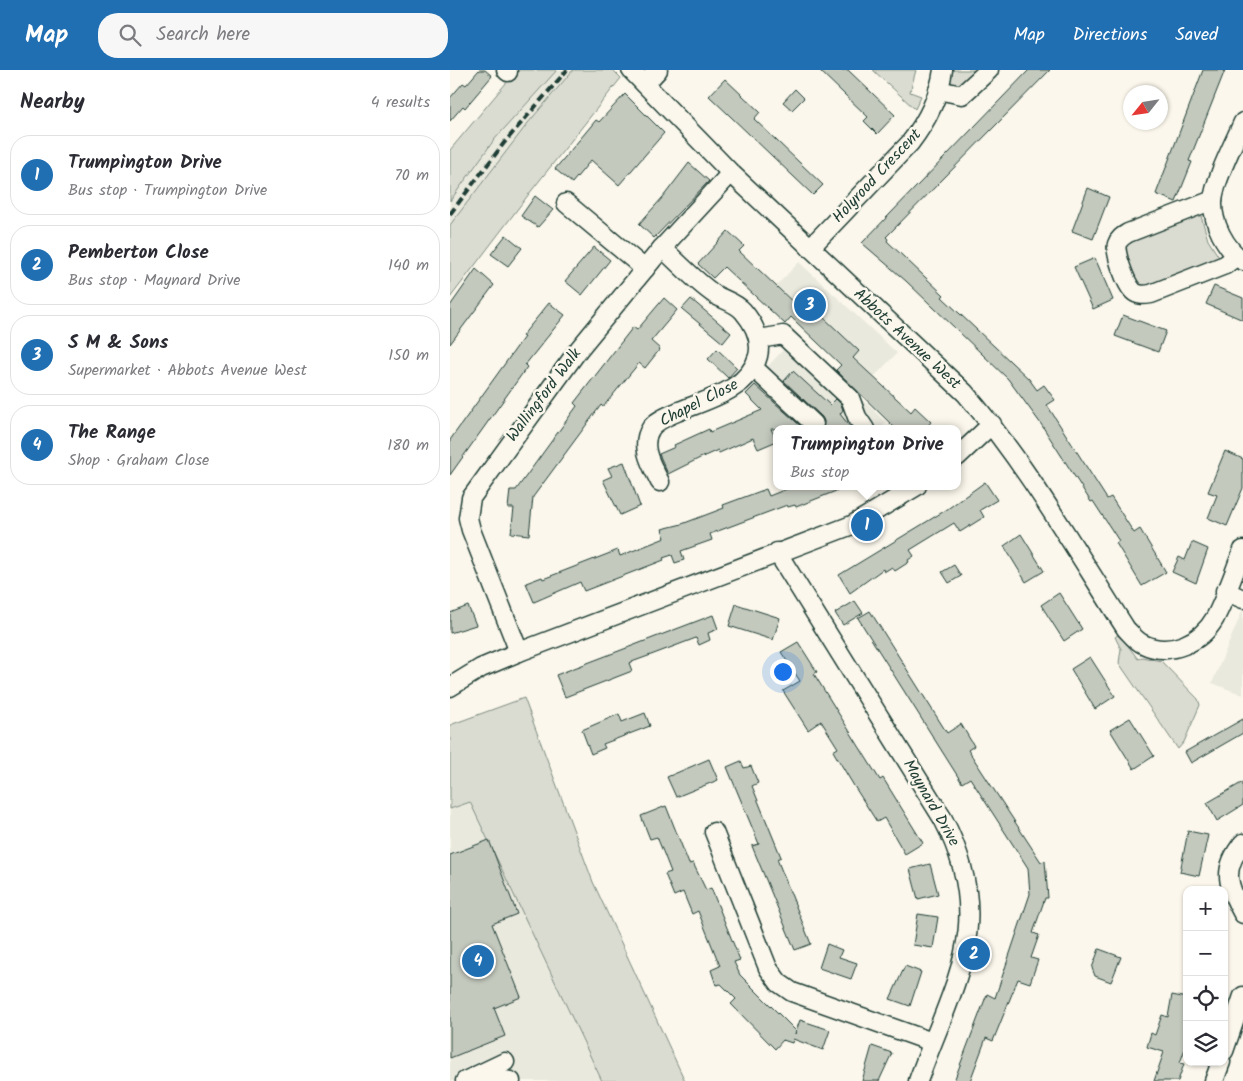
<!DOCTYPE html>
<meta charset="utf-8">
<style>
:root{--surface:#fff;--page:#f7f7f7;--text:#2b2b33;--muted:#7c7c81;--line:#e1e1e2;--accent:#1f6fb2}
body{margin:0;font-family:Kalam,sans-serif;background:var(--page);color:var(--text)}
.controls{position:absolute;right:15px;bottom:15px;display:grid;overflow:hidden;border-radius:10px;box-shadow:0 1px 4px #0004}
.controls button{width:45px;height:45px;display:grid;place-items:center;padding:0;border:0;border-bottom:1px solid var(--line);background:var(--surface);color:var(--text);font:25px sans-serif}
.compass{position:absolute;left:673px;top:15px;width:45px;height:45px;border-radius:50%;background:var(--surface);box-shadow:0 1px 4px #0004;rotate:240deg}
.you{position:absolute;left:332px;top:601px;width:18px;height:18px;margin:-12px;border:4px solid #fff;border-radius:50%;background:#1a73e8;box-shadow:0 0 0 8px #1a73e833}
.badge{display:grid;place-items:center;width:32px;height:32px;border-radius:50%;background:var(--accent);color:#fff;font-size:16px;font-weight:700}
.pin{position:absolute;translate:-50% -50%;border:2px solid #fff;box-shadow:0 1px 5px #0006}
.popup{position:absolute;left:323px;top:355px;width:188px;height:65px;box-sizing:border-box;display:grid;place-content:center;border-radius:10px;background:var(--surface);filter:drop-shadow(0 1px 4px #0005);font-size:16px;white-space:nowrap;color:var(--muted)}
.popup b{font-size:19px;color:var(--text)}
.popup::after{content:'';position:absolute;left:50%;top:100%;margin-left:-10px;border:10px solid transparent;border-top-color:var(--surface)}
.list{margin:0;padding:0;list-style:none}
h2{display:flex;justify-content:space-between;align-items:center;height:65px;margin:0;padding:0 20px;font-size:21px}
h2 small{font-size:16px;font-weight:400;color:var(--muted)}
.list li{display:grid;grid-template-columns:32px 1fr auto;gap:15px;align-items:center;box-sizing:border-box;height:80px;margin:0 10px 10px;padding:0 10px;border:1px solid var(--line);border-radius:20px}
.list b{display:block;font-size:19px;white-space:nowrap}
.list p{margin:0;font-size:16px;white-space:nowrap;color:var(--muted)}
.list em{font-size:16px;font-style:normal;color:var(--muted)}
.icon{flex:none;width:28px;height:28px;fill:none;stroke:currentColor;stroke-width:2;stroke-linecap:round;stroke-linejoin:round}
.map{position:relative;flex:none;width:793px;height:1011px;overflow:hidden}
header{display:flex;align-items:center;gap:30px;box-sizing:border-box;height:70px;padding:0 25px;background:var(--accent);color:#fff}
header strong{font-size:24px}
nav{display:flex;gap:28px;margin-inline-start:auto;font-size:18px}
.search{width:350px;height:45px;background:var(--page);display:flex;align-items:center;gap:12px;box-sizing:border-box;padding:0 18px;border-radius:20px;color:var(--muted);font-size:19px}
main{display:flex}
aside{flex:1;background:var(--surface)}
.map>svg:first-child{display:block}
.built{fill:#eae9de}
.green{fill:#dbdcd1;stroke:#7d8c82}
.building{fill:#c4c9be;stroke:#1f3d34}
.lines{fill:none;stroke-linecap:round;stroke-linejoin:round}
.minor-casing{stroke:#1f3d34;stroke-width:21}
.minor{stroke:#fbf7ec;stroke-width:18}
.rail{stroke:#1f3d34;stroke-width:4;stroke-dasharray:8 4;stroke-linecap:butt}
.labels{text-anchor:middle;dominant-baseline:central;stroke-width:5;stroke-linejoin:round;paint-order:stroke}
.street-label{font-size:16px;fill:#1f3d34;stroke:#fbf7ec}
</style>
<header>
<strong>Map</strong>
<div class="search"><svg class="icon" aria-label="search" viewBox="0 0 24 24"><circle cx="10" cy="10" r="6"/><path d="M15 15l6 6"/></svg>Search here</div>
<nav><a>Map</a><a>Directions</a><a>Saved</a></nav>
</header>
<main>
<aside>
<h2>Nearby<small>4 results</small></h2>
<ul class="list">
<li><span class="badge">1</span><div><b>Trumpington Drive</b><p>Bus stop · Trumpington Drive</p></div><em>70 m</em></li>
<li><span class="badge">2</span><div><b>Pemberton Close</b><p>Bus stop · Maynard Drive</p></div><em>140 m</em></li>
<li><span class="badge">3</span><div><b>S M &amp; Sons</b><p>Supermarket · Abbots Avenue West</p></div><em>150 m</em></li>
<li><span class="badge">4</span><div><b>The Range</b><p>Shop · Graham Close</p></div><em>180 m</em></li>
</ul>
</aside>
<div class="map">
<svg width="793" height="1011" viewBox="0 0 793 1011">
<rect width="100%" height="100%" fill="#fbf7ec"/>
<filter id="ink" filterUnits="userSpaceOnUse"><feTurbulence type="fractalNoise" baseFrequency=".02" numOctaves="2"/><feDisplacementMap in="SourceGraphic" scale="10" xChannelSelector="R" yChannelSelector="G"/><feConvolveMatrix kernelMatrix="1 2 1 2 8 2 1 2 1" color-interpolation-filters="sRGB"/></filter>
<g filter="url(#ink)">
<g class="built">
<polygon points="107,0 123,0 78,53 0,155 0,131 44,70"/>
<polygon points="349,192 447,283 424,307 403,287 409,281 354,229 347,236 326,216"/>
<polygon points="345,267 436,352 430,359 386,359 381,354 371,359 333,359 294,322"/>
<polygon points="793,539 793,625 762,613"/>
<polygon points="20,732 152,1011 0,1011 0,739"/>
</g>
<g class="green">
<polygon points="67,0 107,0 44,70 0,131 0,80"/>
<polygon points="123,0 163,0 171,8 82,120 0,228 0,155 78,53"/>
<polygon points="423,0 466,0 460,22 471,26 465,39"/>
<polygon points="501,0 533,0 515,18 498,15"/>
<polygon points="749,139 758,170 772,192 703,221 687,219 672,177 675,172"/>
<polygon points="669,564 688,589 692,587 711,591 748,629 750,635 734,672 728,679 669,593 671,579 665,567"/>
<polygon points="74,628 143,812 235,1011 152,1011 20,732 0,739 0,655"/>
</g>
<g class="building">
<polygon points="29,0 35,0 42,6 15,38 13,36 0,51 0,28 13,13 16,15"/>
<polygon points="369,0 398,0 445,45 427,64 414,51 418,47"/>
<polygon points="579,0 600,0 436,167 438,169 437,171 494,225 492,227 579,309 587,320 594,315 605,330 597,335 657,429 661,427 684,463 690,459 716,502 692,516 666,473 669,471 643,431 641,432 591,354 558,309 456,211 412,173"/>
<polygon points="753,0 775,0 739,91 742,92 726,132 706,124"/>
<polygon points="275,9 310,42 304,49 373,115 363,125 259,26"/>
<polygon points="345,19 354,28 342,40 333,32"/>
<polygon points="175,24 214,63 169,115 141,90 122,113 105,99 146,50 149,52"/>
<polygon points="239,93 259,111 204,168 189,154 213,127"/>
<polygon points="638,118 659,127 643,169 622,161"/>
<polygon points="85,126 103,140 88,157 71,146"/>
<polygon points="278,161 294,176 289,181 347,236 354,229 409,281 403,288 461,342 465,337 481,352 475,359 446,359 386,300 391,295 341,247 335,254 274,197 263,208 248,194"/>
<polygon points="56,165 72,178 58,196 41,184"/>
<polygon points="144,177 160,190 132,225 115,211"/>
<polygon points="645,188 663,230 643,239 624,197"/>
<polygon points="26,199 44,215 0,274 0,236"/>
<polygon points="764,216 793,228 793,250 756,234"/>
<polygon points="214,228 227,240 201,271 210,279 195,298 189,293 153,337 151,335 83,427 79,465 61,463 64,438 58,438 60,420 66,420 127,336 124,333 183,257 187,260"/>
<polygon points="241,229 281,263 273,273 232,239"/>
<polygon points="99,233 115,245 75,295 77,297 0,405 0,370 74,267 72,266"/>
<polygon points="673,245 716,261 708,282 665,266"/>
<polygon points="267,279 287,298 278,308 258,289"/>
<polygon points="343,301 380,335 386,329 391,334 393,340 390,344 402,359 373,359 374,351 372,347 334,311"/>
<polygon points="305,315 354,359 321,359 327,371 308,379 303,368 269,383 268,380 250,388 218,404 209,384 225,377 224,375 259,359 260,362 312,340 296,324"/>
<polygon points="775,381 793,389 793,418 777,456 758,448 767,425 758,422"/>
<polygon points="174,392 190,436 170,445 153,410 162,406 158,398"/>
<polygon points="535,412 547,430 530,440 534,447 510,462 504,453 460,480 464,486 458,490 459,492 445,501 442,497 434,502 433,499 400,523 389,505 496,440"/>
<polygon points="344,416 396,417 346,437 345,435 338,437 337,435 260,464 262,470 231,481 234,490 225,493 222,485 213,488 214,490 134,521 130,512 84,532 76,513 92,507 93,509 168,480 170,486 215,468 212,459 232,454 274,438 273,435 316,419 319,426"/>
<polygon points="571,464 594,501 576,512 554,476"/>
<polygon points="742,472 758,479 746,513 722,502 729,487 735,490"/>
<polygon points="504,495 511,506 499,513 492,502"/>
<polygon points="609,523 632,559 614,571 591,535"/>
<polygon points="405,531 413,543 393,555 385,543"/>
<polygon points="286,534 330,548 323,570 279,556"/>
<polygon points="18,536 26,555 0,563 0,543"/>
<polygon points="420,541 497,663 511,654 524,676 518,680 591,792 595,791 598,828 595,828 583,863 589,865 581,888 588,890 580,913 568,909 543,971 536,968 520,1011 504,1011 537,924 545,928 580,824 578,798 520,708 512,713 408,548"/>
<polygon points="263,545 268,559 258,563 260,570 249,575 246,568 201,585 179,593 182,601 115,627 106,605"/>
<polygon points="348,572 367,602 364,604 430,710 433,708 473,773 455,784 434,748 427,752 404,716 383,681 388,678 371,651 358,660 333,621 350,611 331,582"/>
<polygon points="640,587 665,626 645,639 621,599"/>
<polygon points="195,643 200,656 153,674 155,678 141,684 132,660 169,644 172,652"/>
<polygon points="680,648 704,686 684,699 660,660"/>
<polygon points="793,649 793,663 741,693 735,682"/>
<polygon points="259,689 268,710 226,727 217,707"/>
<polygon points="291,691 294,698 301,696 308,713 302,716 331,787 327,789 361,874 345,880 302,776 309,774 277,697"/>
<polygon points="793,712 793,735 767,751 757,733"/>
<polygon points="216,736 239,794 243,793 256,820 261,818 290,890 284,892 290,905 346,961 345,964 350,950 380,960 373,980 343,969 342,973 333,970 325,979 281,934 286,929 271,914 266,915 261,900 270,896 248,841 242,844 233,822 224,826 215,804 221,802 214,784 207,767 200,769 191,746"/>
<polygon points="738,761 758,765 749,806 730,802"/>
<polygon points="39,770 67,844 42,854 71,927 44,938 55,966 0,988 0,785"/>
<polygon points="480,794 488,824 468,829 460,799"/>
<polygon points="468,844 488,847 483,878 463,875"/>
<polygon points="377,874 392,880 389,887 407,893 401,909 369,898"/>
<polygon points="649,879 671,887 661,912 645,906 642,898"/>
<polygon points="455,896 471,902 460,936 440,929"/>
<polygon points="722,925 737,928 737,973 730,993 734,994 728,1011 704,1011 714,982 697,977 701,963 705,965 712,945 718,947"/>
<polygon points="422,976 442,983 429,1011 412,1011"/>
</g>
<g class="lines">
<g class="minor-casing">
<g id="minor">
<polyline points="56,0 58,2"/>
<path d="M181 0 281 103 515 323C577 395 624 478 676 559 681 564 686 571 693 574 719 587 751 573 765 548 776 527 784 502 793 480"/>
<polyline points="195,14 208,0"/>
<polyline points="488,20 512,25 539,0"/>
<path d="M793 52C785 71 764 111 763 131 762 153 775 178 793 191"/>
<path d="M763 130 678 163C673 166 669 168 667 174 664 182 676 214 683 221 688 226 695 225 701 224L775 195 787 186"/>
<polyline points="116,133 195,199"/>
<path d="M360 178 460 73C477 51 489 27 493 0"/>
<polyline points="309,269 333,265 400,328 407,347 415,359"/>
<polyline points="304,298 364,354"/>
<polyline points="507,387 542,354"/>
<path d="M210 412C202 396 189 376 201 358 207 350 218 346 227 342 256 330 299 320 308 286 312 269 304 254 293 241 285 232 273 230 264 224 245 211 229 193 212 178"/>
<path d="M327 482 493 749C547 853 504 911 468 1011"/>
<polyline points="775,521 793,529"/>
<polyline points="69,582 21,460 18,448 21,428 129,279 212,178 281,103"/>
<polyline points="0,617 31,598 69,582 402,455 467,416"/>
<polyline points="264,762 318,898 329,913 342,922 482,972"/>
<path d="M793 773C771 800 778 816 793 844"/>
<polyline points="774,981 793,926"/>
<polyline points="28,1005 61,1011"/>
<polyline points="15,1011 55,992"/>
<polyline points="764,1011 771,992"/>
</g>
</g>
<use href="#minor" class="minor"/>
<polyline class="rail" points="0,144 54,73 117,0"/>
</g>
</g>
<g class="labels">
<g class="street-label">
<text transform="translate(427 106) rotate(-47)">Holyrood Crescent</text>
<text transform="translate(457 269) rotate(43)">Abbots Avenue West</text>
<text transform="translate(94 325) rotate(-53)">Wallingford Walk</text>
<text transform="translate(249 333) rotate(-27)">Chapel Close</text>
<text transform="translate(481 733) rotate(60)">Maynard Drive</text>
</g>
</g>
</svg>
<div class="controls">
<button>+</button>
<button>−</button>
<button><svg class="icon" aria-label="locate" viewBox="0 0 24 24"><circle cx="12" cy="12" r="6"/><path d="M12 2v4M12 18v4M2 12h4M18 12h4"/></svg></button>
<button><svg class="icon" aria-label="layers" viewBox="0 0 24 24"><path d="M12 4l9 5-9 5-9-5zM3 14l9 5 9-5"/></svg></button>
</div>
<svg class="compass" viewBox="-18 -18 36 36"><path d="M0-13l5 13h-10z" fill="#e53935"/><path d="M0 13l5-13h-10z" fill="#7c7c81"/></svg>
<div class="you"></div>
<div class="pin badge" style="left:417px;top:455px">1</div>
<div class="popup"><b>Trumpington Drive</b>Bus stop</div>
<div class="pin badge" style="left:524px;top:884px">2</div>
<div class="pin badge" style="left:360px;top:235px">3</div>
<div class="pin badge" style="left:28px;top:891px">4</div>
</div>
</main>
